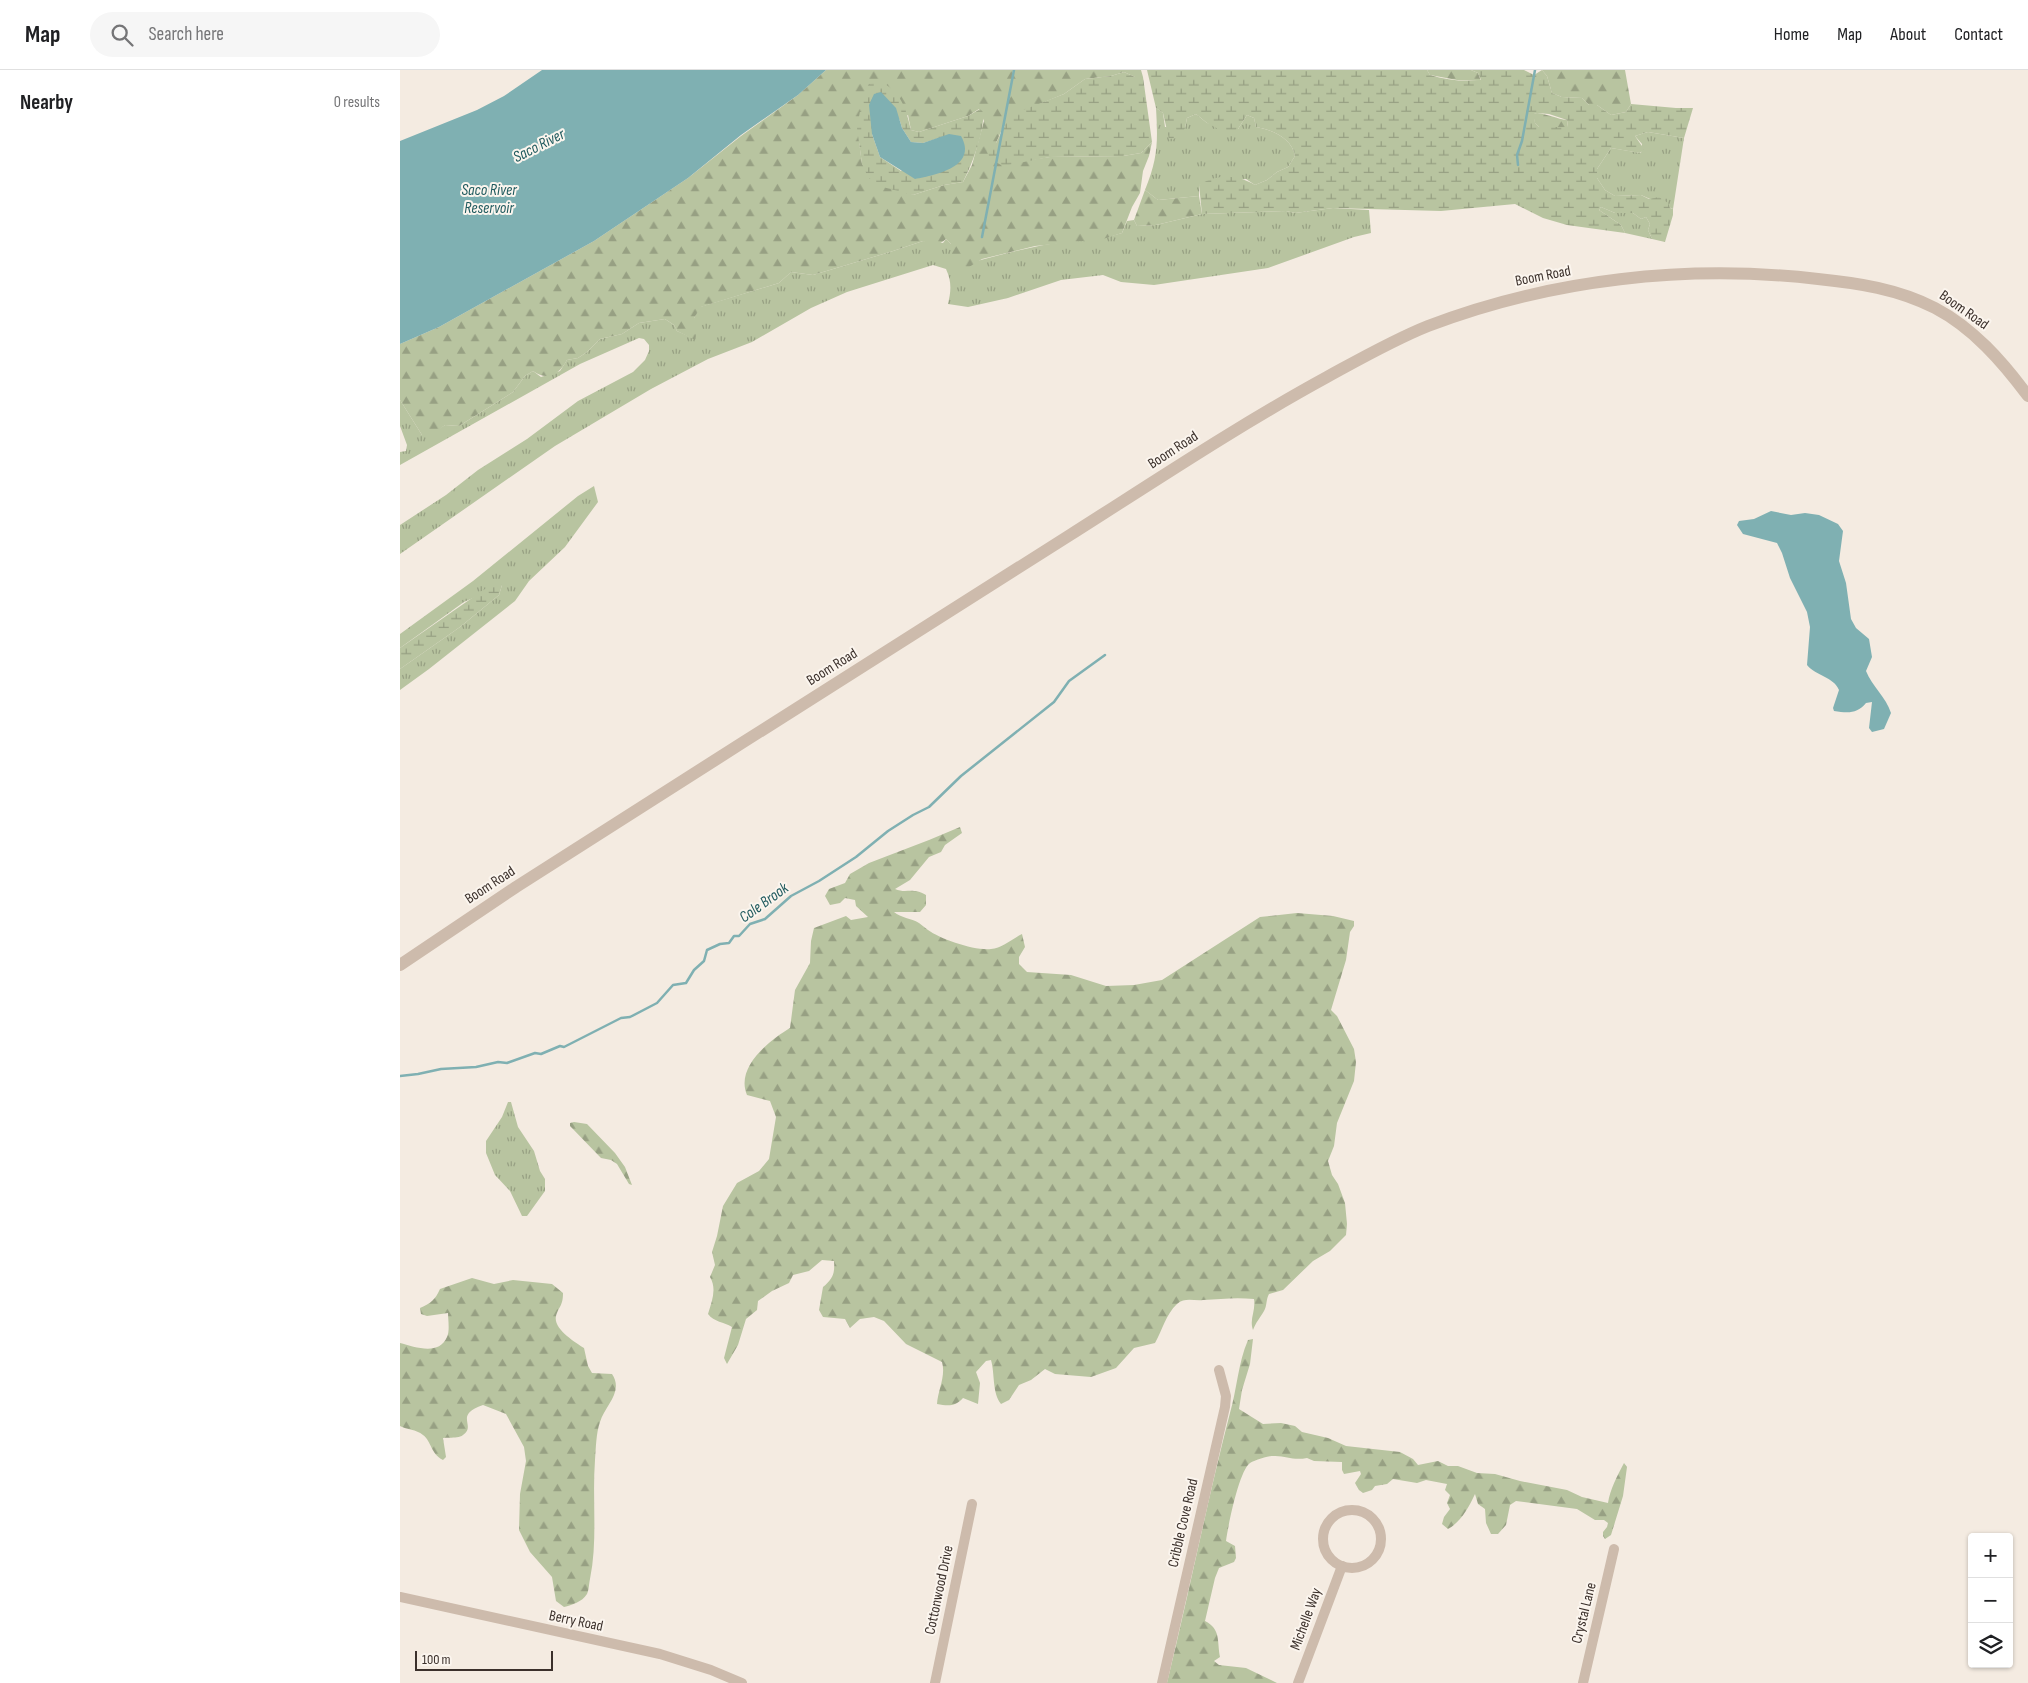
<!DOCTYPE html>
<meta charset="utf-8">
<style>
:root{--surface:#fff;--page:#f6f6f6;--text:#202124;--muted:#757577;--line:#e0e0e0}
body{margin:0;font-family:"Sofia Sans Condensed",sans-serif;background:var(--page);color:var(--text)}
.controls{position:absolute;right:15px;bottom:15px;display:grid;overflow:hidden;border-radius:5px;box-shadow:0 1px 4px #0004}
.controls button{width:45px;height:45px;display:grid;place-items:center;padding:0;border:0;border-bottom:1px solid var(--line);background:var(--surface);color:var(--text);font:25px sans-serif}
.scale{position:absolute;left:15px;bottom:12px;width:138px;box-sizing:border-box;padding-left:5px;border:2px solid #3b302b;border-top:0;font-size:14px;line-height:18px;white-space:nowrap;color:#3b302b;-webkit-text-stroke:4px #fbf5ee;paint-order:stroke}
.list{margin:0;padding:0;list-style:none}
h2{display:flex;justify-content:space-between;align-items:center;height:65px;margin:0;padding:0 20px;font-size:21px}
h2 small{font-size:16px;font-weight:400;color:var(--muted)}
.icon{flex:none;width:28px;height:28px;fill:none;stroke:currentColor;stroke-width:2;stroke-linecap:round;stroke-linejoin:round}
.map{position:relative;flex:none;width:1628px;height:1613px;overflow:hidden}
header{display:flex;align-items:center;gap:30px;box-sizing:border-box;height:70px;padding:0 25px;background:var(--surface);border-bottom:1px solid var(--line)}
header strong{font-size:24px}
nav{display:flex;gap:28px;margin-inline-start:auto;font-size:18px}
.search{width:350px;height:45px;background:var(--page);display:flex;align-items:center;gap:12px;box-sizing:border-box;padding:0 18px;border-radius:28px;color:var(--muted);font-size:19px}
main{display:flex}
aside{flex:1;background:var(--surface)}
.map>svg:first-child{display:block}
.grass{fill:url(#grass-tufts)}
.forest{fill:url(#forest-firs);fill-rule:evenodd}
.wetland{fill:url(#wetland-marsh);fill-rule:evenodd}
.water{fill:#7fb0b2}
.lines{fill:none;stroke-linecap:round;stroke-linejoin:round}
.stream{stroke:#7fb0b2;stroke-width:2.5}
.minor{stroke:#cdbbac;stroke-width:10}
.tertiary{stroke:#cdbbac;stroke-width:12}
.labels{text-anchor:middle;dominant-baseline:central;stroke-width:4;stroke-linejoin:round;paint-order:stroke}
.street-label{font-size:15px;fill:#3b302b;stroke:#fbf5ee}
.water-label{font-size:16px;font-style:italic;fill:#1f5a5e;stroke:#fbf5ee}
</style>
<header>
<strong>Map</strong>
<div class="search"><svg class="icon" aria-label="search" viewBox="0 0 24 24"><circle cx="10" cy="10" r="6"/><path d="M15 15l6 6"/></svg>Search here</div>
<nav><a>Home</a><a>Map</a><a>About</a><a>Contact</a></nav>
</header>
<main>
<aside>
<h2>Nearby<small>0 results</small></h2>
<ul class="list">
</ul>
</aside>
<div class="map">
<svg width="1628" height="1613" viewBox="0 0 1628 1613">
<defs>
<pattern id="grass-tufts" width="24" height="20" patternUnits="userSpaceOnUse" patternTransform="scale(1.25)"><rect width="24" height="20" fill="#b8c4a0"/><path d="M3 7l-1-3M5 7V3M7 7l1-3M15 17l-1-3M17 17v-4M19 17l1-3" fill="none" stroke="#97a083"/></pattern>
<pattern id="forest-firs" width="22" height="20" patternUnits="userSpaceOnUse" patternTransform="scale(1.25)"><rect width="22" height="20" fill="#b8c4a0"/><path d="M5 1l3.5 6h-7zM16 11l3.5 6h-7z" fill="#97a083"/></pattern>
<pattern id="wetland-marsh" width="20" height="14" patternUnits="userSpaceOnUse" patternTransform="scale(1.25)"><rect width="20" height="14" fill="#b8c4a0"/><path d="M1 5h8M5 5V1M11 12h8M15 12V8" fill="none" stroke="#97a083"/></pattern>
</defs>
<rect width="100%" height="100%" fill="#f4ebe1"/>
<g class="grass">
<path d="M756 38 763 43 765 57 785 58 787 48 796 44 807 53 838 59 847 45 854 48 856 57C872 60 892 68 895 86L888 97 877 102 867 110 855 115 846 109 799 115V126L758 130 745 120C758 88 758 72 756 38Z"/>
<polygon points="1248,62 1284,68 1273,139 1241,125 1215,126 1205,120 1197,108 1197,99 1211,78 1241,83 1242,74 1235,66"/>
<polygon points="1201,137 1215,143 1233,143 1241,149 1246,147 1250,154 1248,160 1252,169 1225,163 1221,155 1199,140"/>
<path d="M933 138 969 140 971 163 954 167 868 198 754 215 721 212 703 205 661 210 608 228 568 237 548 234C551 221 552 212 546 199L533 195 447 222 411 238 352 272 308 289 251 319 155 376 0 484V455L46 425 78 400 127 369 178 331 233 302 245 290 249 281V275L244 269 239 268 180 294 0 395V382L6 381 7 375 0 356V330L22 365 39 359 45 355 59 356 113 322 125 306 133 301 141 307 160 301 167 290 178 288 187 282 200 269 222 264 239 253 265 249 274 255 277 261 295 269 294 248 300 237 379 213 391 202 413 205 490 182 523 171 543 173 546 169 551 174V199C578 190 606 183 634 177 663 170 693 172 722 163L727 151 734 150 737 156 756 155 802 144 886 141 895 143Z"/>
<polygon points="194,416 198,432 165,477 129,511 115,531 29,599 0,620 0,599 60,557 99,525 102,515 64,532 0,578 0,564 73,511 178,426"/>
<polygon points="108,1032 111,1032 118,1057 134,1081 140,1101 145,1109 145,1121 127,1146 122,1146 110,1121 95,1105 86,1083 86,1071 102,1047"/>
</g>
<g class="forest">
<path d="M426 0H741L743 7H735L724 2 711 6 685 9 664 24 642 33 603 57 596 73 630 90 650 87 723 86 741 83 752 72 749 86 743 101 740 123 732 137 722 163 703 169 635 176 582 189 561 202 551 199V174L546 169C539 176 531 175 523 171L490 182 413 205 391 202 379 213 301 237 294 248 298 256 295 270 277 261 274 255 265 249 239 253 222 264 200 269 187 282 178 288 167 290C159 305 147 311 133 301L125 306 113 322 59 356 45 355C36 362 34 369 22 365L0 330V274L39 257 194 171 288 108 341 66 398 25ZM579 39 584 51 572 95 563 112 544 115 513 125 462 94 459 71 508 45 511 60 519 62 568 46Z"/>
<polygon points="1027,0 1071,0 1078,3 1081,11 1057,10 1030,5"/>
<polygon points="1142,0 1225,0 1231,34 1226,42 1211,45 1197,35 1189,35 1182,28 1162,27 1152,23 1147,6"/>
<path d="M1137 43C1148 44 1157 49 1167 50L1168 57H1139L1135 53 1133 44Z"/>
<polygon points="745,120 758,130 799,126 802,144 756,155 737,156 734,150"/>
<path d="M560 757 562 763 545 775 541 782 529 787 510 810 495 819C506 824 512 817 526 825V835L520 842H494C501 848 511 848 519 853 522 855 525 858 528 860 540 869 575 881 591 879 602 878 612 869 622 864L625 877 619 887V894L627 902 671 905 706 916 734 915 762 910 860 847 897 843 933 846 954 851V856L950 862 946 890 931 940 937 946 954 979 956 992 954 1011 937 1053 934 1076 928 1091 932 1105 938 1114 945 1133 947 1154 946 1165 930 1181 913 1191 883 1220 869 1224C866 1229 867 1236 864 1241 860 1248 856 1252 853 1260 849 1249 856 1241 854 1229 836 1227 821 1229 803 1230 793 1231 785 1227 777 1234 766 1244 762 1261 755 1273L734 1278 716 1298 691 1307 655 1304 645 1299 631 1310 619 1315 609 1330 601 1334C592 1323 595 1304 591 1290L586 1291 576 1302 580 1313 578 1334 563 1328C555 1337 548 1336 537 1334 538 1320 546 1306 542 1292L506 1274 484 1251 474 1247 460 1249 450 1258 445 1249 423 1247 419 1240 423 1217C433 1209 435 1203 434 1191L422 1190 409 1201 393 1205 389 1213 372 1221 358 1231 357 1240 346 1249 338 1275 327 1294 324 1288 332 1257C324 1252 314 1252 308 1244 312 1231 317 1219 310 1207L315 1195 312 1182 317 1166 323 1136 337 1113 359 1101 369 1089 376 1047 370 1031 347 1025C335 997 370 970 390 958L395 920 410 893 411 871 414 858 446 846 451 850 468 847 456 836 455 830 445 828 440 833 430 835 425 826 429 819 445 813 450 804 469 793 529 770Z"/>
<polygon points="174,1052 187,1054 215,1083 225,1097 232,1115 229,1114 217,1094 211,1090 201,1088 170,1056 170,1053"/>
<path d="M72 1208 94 1214 113 1210 152 1214 163 1223C163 1236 159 1236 156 1246 153 1259 175 1272 184 1278L188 1296 192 1303 212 1304C224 1322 205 1335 200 1352 196 1363 196 1378 195 1390 192 1430 198 1470 190 1509 189 1513 189 1520 187 1524 182 1532 172 1535 164 1537L156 1531 152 1507 130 1482 119 1460 120 1424 126 1391 124 1377 106 1344 83 1335C53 1345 77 1356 63 1365 58 1369 49 1367 43 1368L46 1387 43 1390C30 1383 32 1372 23 1365 16 1359 7 1360 0 1356V1273C15 1277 39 1286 47 1267 50 1261 48 1249 48 1243L27 1246 21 1244 20 1238C31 1233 35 1230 40 1219Z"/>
<path d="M853 1269 850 1294 842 1320 839 1339 863 1354 881 1353 895 1356 902 1362 928 1368 946 1376 1000 1382 1013 1389 1018 1395 1038 1391 1048 1396H1058L1077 1403 1095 1404 1120 1411 1167 1420 1182 1427 1208 1433C1210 1420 1217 1406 1224 1393L1227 1397 1223 1426 1211 1465 1205 1469 1203 1466V1462L1207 1457 1208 1453 1204 1450H1195L1177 1439 1116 1431 1110 1435 1106 1455 1098 1464H1091L1086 1453 1085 1439 1078 1434 1075 1424C1069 1437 1061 1452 1048 1459L1042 1454 1044 1447 1050 1439 1047 1433 1050 1425 1045 1420 1047 1414 1026 1410 1017 1413 993 1409 987 1414 975 1416 972 1420 963 1423 959 1420 955 1413 961 1404 960 1401 944 1404 942 1400V1392L914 1391 907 1388C892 1391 886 1385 872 1386 867 1386 855 1390 850 1393 839 1401 828 1456 826 1471L835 1476 836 1488 834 1492 819 1498 815 1508 805 1551C821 1559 817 1571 820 1587L814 1591 819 1595 846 1598 877 1613H767C789 1523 807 1432 830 1343 837 1319 838 1293 848 1270Z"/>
</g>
<g class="wetland">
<path d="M747 0H1027L1030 5C1046 10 1065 12 1081 10L1078 3 1071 0H1124L1134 5 1142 0 1147 6 1152 23 1162 27 1182 28 1189 35H1197L1211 45 1226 42 1231 34 1276 38H1293L1284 68 1248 62 1235 66 1244 79 1240 83 1211 78 1197 99V108L1205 120 1215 126 1241 125 1249 129 1259 127 1268 133 1270 138 1273 139V145L1265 172 1252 169 1248 160 1250 154 1246 147 1241 149 1233 143H1215L1201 137 1199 140 1221 155 1225 163 1167 155 1143 148 1115 134 1041 141 933 138 895 143 886 141 802 144 799 115C816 104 837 104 855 115L867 110 877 102 888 97 895 86C892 68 872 60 856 57L854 48 847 45 838 59 826 63 807 53 796 44 787 48 785 58 779 68 769 69 763 43 756 38ZM1137 43 1149 44 1167 50 1168 57H1139L1135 53 1134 44Z"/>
<polygon points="724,2 735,7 743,7 752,72 741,83 723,86 650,87 603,96 590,89 587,81 596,73 607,51 618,42 664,24 685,9 711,6"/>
<path d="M479 11C501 21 506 38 511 60L519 62 568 46 580 39 583 42C585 60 572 95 563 112L544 115 513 125 479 116 468 107 462 94 457 58 463 24 469 14ZM474 24 496 38 502 58 511 72 523 73 549 65 501 101 480 87 472 64 469 35Z"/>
<polygon points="95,512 102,515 99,525 60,557 0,599 0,578"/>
</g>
<g class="water">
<polygon points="142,0 426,0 398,25 341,65 288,108 194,171 39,257 0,274 0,71 77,40 104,26"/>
<path d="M481 22 496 38 502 58 511 72 523 73 549 64 561 66C578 96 537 105 515 109L480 87 472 64 469 35 474 24Z"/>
<path d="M1371 441 1391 445 1405 443 1419 445 1438 454 1443 461 1439 491 1446 513 1451 549 1456 558 1469 569 1472 587 1466 601C1472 616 1486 627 1491 643L1484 659 1472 662 1469 658 1472 632 1466 633C1457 644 1448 643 1434 641L1433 638 1439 620C1434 607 1416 606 1407 595L1410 557 1407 542 1390 508 1382 483 1377 473 1343 464 1337 455 1339 451 1354 449Z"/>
</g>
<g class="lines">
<g class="stream">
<polyline points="1118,95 1117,85 1122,71 1135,0"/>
<polyline points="582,167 614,0"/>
<polyline points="0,1006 18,1004 41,999 76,997 98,992 107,993 135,983 141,984 160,976 164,977 221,948 230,947 257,933 273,915 286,913 294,900 304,891 307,880 320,874 329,873 334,866 339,866 350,854 365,849 391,826 419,811 456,787 488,761 513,745 529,737 561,706 654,632 669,611 705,585"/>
</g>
<g class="minor">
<circle cx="952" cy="1469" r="29"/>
<polyline points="0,1527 260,1584 311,1600 342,1613"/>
<polyline points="535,1613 572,1434"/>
<polyline points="762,1613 825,1337 826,1326 819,1300"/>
<polyline points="898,1613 942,1496"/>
<polyline points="1183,1613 1214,1479"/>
</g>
<path class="tertiary" d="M0 895 116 817C300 699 486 582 670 465 755 411 839 355 927 307 960 289 993 270 1028 256 1151 209 1287 194 1418 209 1458 213 1498 219 1535 238 1573 258 1602 291 1628 326"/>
</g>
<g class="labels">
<g class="street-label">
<text transform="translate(1143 206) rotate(-11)">Boom Road</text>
<text transform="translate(1564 240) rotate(35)">Boom Road</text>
<text transform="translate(773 380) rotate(-33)">Boom Road</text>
<text transform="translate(432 597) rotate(-32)">Boom Road</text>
<text transform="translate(90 815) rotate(-33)">Boom Road</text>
<text transform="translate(783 1453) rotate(-77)">Cribble Cove Road</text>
<text transform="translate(539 1520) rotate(-78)">Cottonwood Drive</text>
<text transform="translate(1184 1543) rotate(-76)">Crystal Lane</text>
<text transform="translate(906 1549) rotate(-70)">Michelle Way</text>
<text transform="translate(176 1551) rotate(12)">Berry Road</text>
</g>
<g class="water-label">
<text transform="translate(139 76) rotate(-27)">Saco River</text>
<text x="89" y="120">Saco River<tspan x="89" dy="18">Reservoir</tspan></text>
<text transform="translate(364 833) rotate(-36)">Cole Brook</text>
</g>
</g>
</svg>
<div class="controls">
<button>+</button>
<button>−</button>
<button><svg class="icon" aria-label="layers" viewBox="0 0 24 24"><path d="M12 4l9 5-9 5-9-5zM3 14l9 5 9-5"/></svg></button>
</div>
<div class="scale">100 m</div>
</div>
</main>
